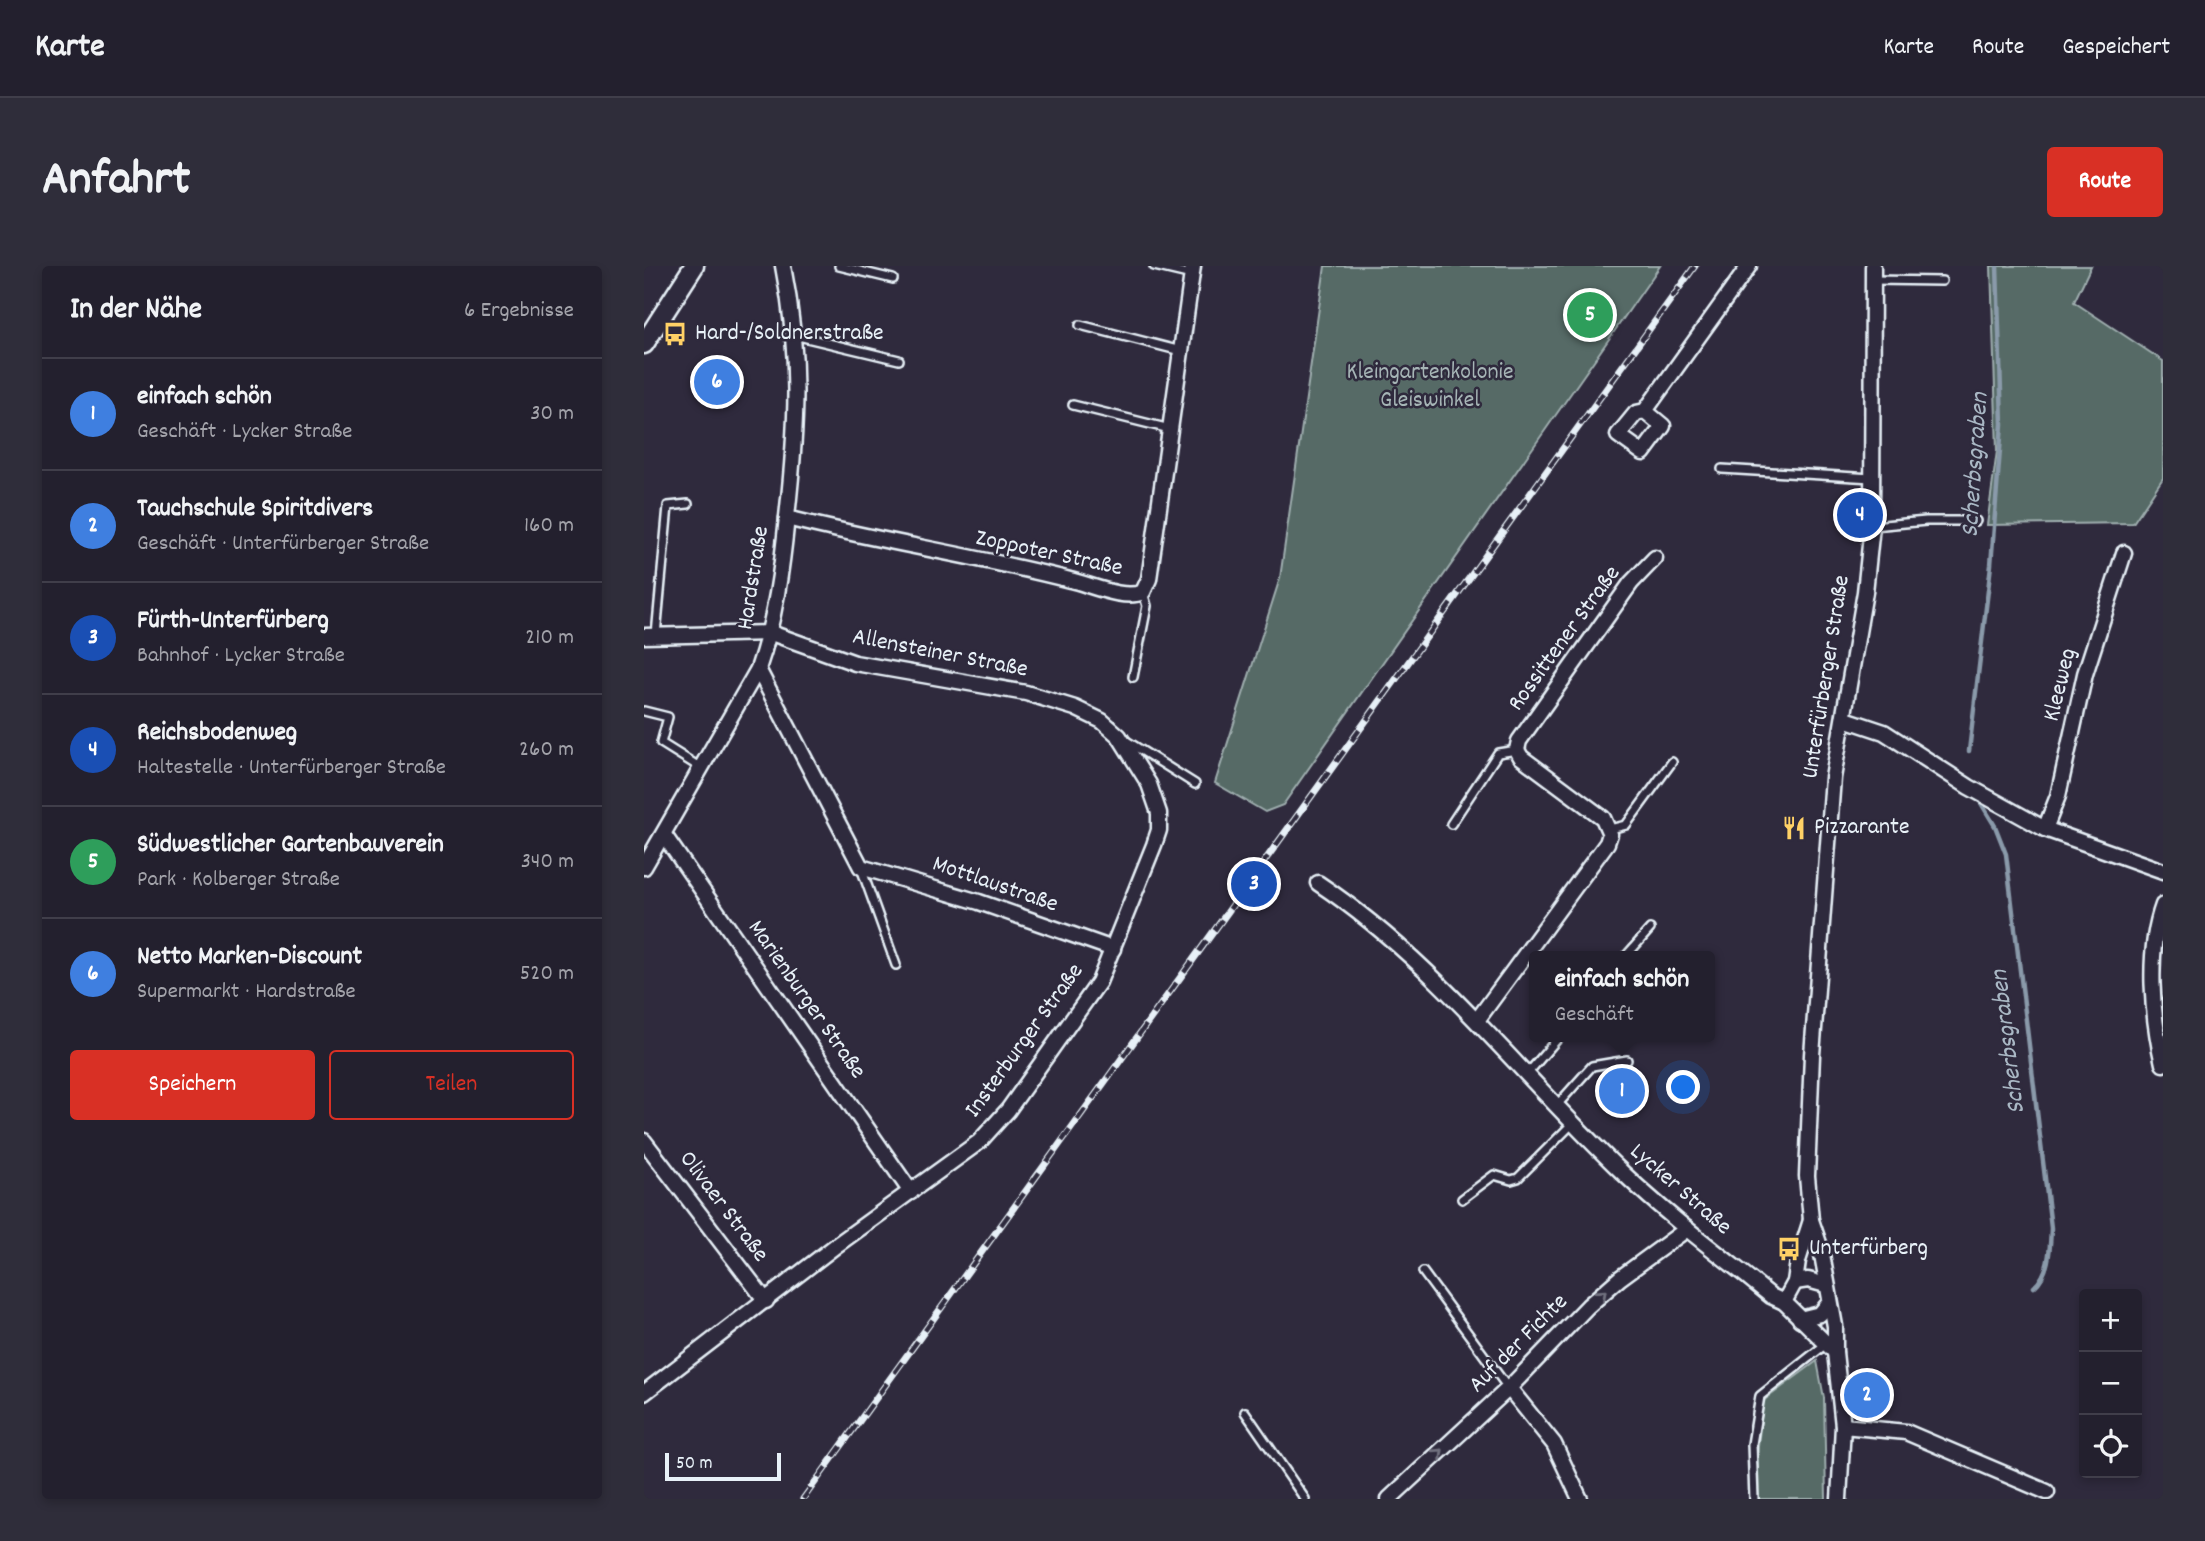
<!DOCTYPE html>
<html lang="de">
<meta charset="utf-8">
<style>
:root{--surface:#23202e;--page:#2f2d3a;--text:#f1f3f6;--muted:#a3a3aa;--line:#403e4a;--accent:#d93025}
body{margin:0;font-family:Dekko,sans-serif;background:var(--page);color:var(--text)}
.controls{position:absolute;right:21px;bottom:21px;display:grid;overflow:hidden;border-radius:7px;box-shadow:0 4px 10px #0003}
.controls button{width:63px;height:63px;display:grid;place-items:center;padding:0;border:0;border-bottom:2px solid var(--line);background:var(--surface);color:var(--text);font:35px sans-serif}
.scale{position:absolute;left:21px;bottom:18px;width:116px;box-sizing:border-box;padding-left:7px;border:4px solid #e8f1f8;border-top:0;font-size:19px;line-height:24px;white-space:nowrap;color:#e8f1f8;-webkit-text-stroke:5px #2f2a3d;paint-order:stroke}
.you{position:absolute;left:1040px;top:822px;width:24px;height:24px;margin:-18px;border:5px solid #fff;border-radius:50%;background:#1a73e8;box-shadow:0 0 0 10px #1a73e833}
.badge{display:grid;place-items:center;width:46px;height:46px;border-radius:50%;background:var(--accent);color:#fff;font-size:23px;font-weight:700}
.pin{position:absolute;translate:-50% -50%;border:4px solid #fff;box-shadow:0 2px 7px #0006}
.popup{position:absolute;left:885px;top:685px;width:186px;height:91px;box-sizing:border-box;display:grid;place-content:center;border-radius:7px;background:var(--surface);filter:drop-shadow(0 2px 5px #0005);font-size:23px;white-space:nowrap;color:var(--muted)}
.popup b{font-size:26px;color:var(--text)}
.popup::after{content:'';position:absolute;left:50%;top:100%;margin-left:-14px;border:14px solid transparent;border-top-color:var(--surface)}
.list{margin:0;padding:0;list-style:none}
h2{display:flex;justify-content:space-between;align-items:center;height:91px;margin:0;padding:0 28px;font-size:30px}
h2 small{font-size:23px;font-weight:400;color:var(--muted)}
.list li{display:grid;grid-template-columns:46px 1fr auto;gap:21px;align-items:center;box-sizing:border-box;height:112px;padding:0 28px;border-top:2px solid var(--line)}
.list b{display:block;font-size:26px;white-space:nowrap}
.list p{margin:0;font-size:23px;white-space:nowrap;color:var(--muted)}
.list em{font-size:23px;font-style:normal;color:var(--muted)}
.actions{display:flex;gap:14px;padding:21px 28px}
.actions a{flex:1;padding:16px 0;border:2px solid var(--accent);border-radius:7px;text-align:center;font-size:24px;color:var(--accent)}
.actions .main{background:var(--accent);color:#fff}
.icon{flex:none;width:38px;height:38px;fill:none;stroke:currentColor;stroke-width:2;stroke-linecap:round;stroke-linejoin:round}
.map{position:relative;flex:none;width:1519px;height:1233px;overflow:hidden;border-radius:7px}
header{display:flex;align-items:center;gap:42px;box-sizing:border-box;height:98px;padding:0 35px;background:var(--surface);border-bottom:2px solid var(--line)}
header strong{font-size:33px}
nav{display:flex;gap:38px;margin-inline-start:auto;font-size:24px}
.intro{display:flex;align-items:center;justify-content:space-between;box-sizing:border-box;height:168px;padding:0 42px}
h1{margin:0;font-size:49px}
.button{padding:18px 32px;border-radius:7px;background:var(--accent);color:#fff;font-size:24px;font-weight:700}
main{display:flex;gap:42px;padding:0 42px}
aside{flex:1;background:var(--surface);border-radius:7px;box-shadow:0 4px 10px #0003}
.map>svg:first-child{display:block}
.green{fill:#566b66;stroke:#9faeaf;stroke-width:2}
.lines{fill:none;stroke-linecap:round;stroke-linejoin:round}
.stream{stroke:#8a9aaa;stroke-width:4.5}
.service-casing{stroke:#e8f1f8;stroke-width:12}
.minor-casing{stroke:#e8f1f8;stroke-width:19}
.tertiary-casing{stroke:#e8f1f8;stroke-width:23}
.service{stroke:#2f2a3d;stroke-width:7}
.minor{stroke:#2f2a3d;stroke-width:14}
.tertiary{stroke:#2f2a3d;stroke-width:18}
.rail-casing{stroke:#e8f1f8;stroke-width:7}
.rail{stroke:#2f2a3d;stroke-width:4.5;stroke-dasharray:13;stroke-linecap:butt}
.oneway{stroke:#70707e}
.labels{text-anchor:middle;dominant-baseline:central;stroke-width:5;stroke-linejoin:round;paint-order:stroke}
.poi-label{font-size:24px;fill:#e8f1f8;stroke:#2f2a3d;text-anchor:start}
.park-label{font-size:24px;fill:#a6b5b6;stroke:#2f2a3d}
.street-label{font-size:24px;fill:#e8f1f8;stroke:#2f2a3d}
.water-label{font-size:26px;font-style:italic;fill:#a9b7c4;stroke:#2f2a3d}
</style>
<header>
<strong>Karte</strong>
<nav><a>Karte</a><a>Route</a><a>Gespeichert</a></nav>
</header>
<div class="intro"><h1>Anfahrt</h1><a class="button">Route</a></div>
<main>
<aside>
<h2>In der Nähe<small>6 Ergebnisse</small></h2>
<ul class="list">
<li><span class="badge" style="background:#3f7fe0">1</span><div><b>einfach schön</b><p>Geschäft · Lycker Straße</p></div><em>30 m</em></li>
<li><span class="badge" style="background:#3f7fe0">2</span><div><b>Tauchschule Spiritdivers</b><p>Geschäft · Unterfürberger Straße</p></div><em>160 m</em></li>
<li><span class="badge" style="background:#1a4fb4">3</span><div><b>Fürth-Unterfürberg</b><p>Bahnhof · Lycker Straße</p></div><em>210 m</em></li>
<li><span class="badge" style="background:#1a4fb4">4</span><div><b>Reichsbodenweg</b><p>Haltestelle · Unterfürberger Straße</p></div><em>260 m</em></li>
<li><span class="badge" style="background:#2e9e5b">5</span><div><b>Südwestlicher Gartenbauverein</b><p>Park · Kolberger Straße</p></div><em>340 m</em></li>
<li><span class="badge" style="background:#3f7fe0">6</span><div><b>Netto Marken-Discount</b><p>Supermarkt · Hardstraße</p></div><em>520 m</em></li>
</ul>
<div class="actions"><a class="main">Speichern</a><a>Teilen</a></div>
</aside>
<div class="map">
<svg width="1519" height="1233" viewBox="0 0 1519 1233">
<rect width="100%" height="100%" fill="#2f2a3d"/>
<filter id="ink" filterUnits="userSpaceOnUse"><feTurbulence type="fractalNoise" baseFrequency=".0143" numOctaves="2"/><feDisplacementMap in="SourceGraphic" scale="14" xChannelSelector="R" yChannelSelector="G"/><feConvolveMatrix kernelMatrix="1 2 1 2 8 2 1 2 1" color-interpolation-filters="sRGB"/></filter>
<g filter="url(#ink)">
<g class="green">
<polygon points="681,0 1016,0 639,539 621,546 571,517 636,312"/>
<polygon points="1347,0 1447,0 1430,36 1519,95 1519,212 1489,257 1343,259 1353,185"/>
<polygon points="1173,1095 1180,1132 1182,1233 1114,1233 1113,1189 1119,1135"/>
</g>
<g class="lines">
<g class="stream">
<polyline points="1325,485 1347,299 1358,158 1353,0"/>
<path d="M1334 532 1351 560 1362 588 1407 962C1406 982 1406 1007 1390 1021"/>
</g>
<g class="service-casing">
<g id="service">
<polyline points="195,0 249,13"/>
<polyline points="510,0 548,9"/>
<polyline points="1229,14 1298,15"/>
<polyline points="436,59 537,85"/>
<polyline points="150,69 255,94"/>
<polyline points="429,139 526,163"/>
<polyline points="1078,203 1228,212"/>
<polyline points="1229,260 1282,255 1332,255"/>
<polyline points="12,369 24,240 44,238"/>
<polyline points="489,411 503,340 499,326"/>
<polyline points="0,445 24,451 17,477 57,502"/>
<polyline points="481,474 551,518"/>
<polyline points="807,558 854,487 873,484"/>
<polyline points="966,563 982,559 1028,496"/>
<polyline points="217,602 252,699"/>
<polyline points="982,690 1006,663"/>
<polyline points="884,807 915,771"/>
<polyline points="914,838 948,800 983,794"/>
<polyline points="818,933 850,909 867,914 874,912 930,856"/>
<polyline points="779,1006 864,1122"/>
<polyline points="601,1146 661,1233"/>
<polyline points="1110,1233 1108,1178 1116,1130 1182,1078"/>
</g>
</g>
<g class="minor-casing">
<g id="minor">
<polyline points="1001,145 1019,160 999,187 974,169 992,147 1001,145 1105,0"/>
<path d="M143 252C237 276 333 290 426 314 445 318 480 335 499 326L505 313 549 0"/>
<polyline points="0,370 127,367 211,397 382,427 431,442 458,455 475,470 505,518 515,547 515,564 510,579 455,716 364,844 335,876 194,978 0,1127"/>
<polyline points="114,403 217,601 335,636 469,683"/>
<polyline points="1201,453 1240,466 1325,521 1401,563 1519,605"/>
<polyline points="1401,563 1414,530 1441,408 1480,287"/>
<polyline points="20,569 267,926"/>
<path d="M0 601 114 403C131 354 138 302 143 251 153 160 157 90 139 0"/>
<path d="M674 617C792 696 877 810 979 907 1019 945 1063 979 1106 1013L1127 1030 1140 1036 1191 1086"/>
<path d="M1519 639C1502 686 1508 750 1519 798"/>
<polyline points="834,753 963,577 966,568 959,552 877,491 873,484 875,475 987,317 1011,292"/>
<polyline points="0,875 122,1035"/>
<polyline points="1151,1016 1164,1014 1182,1019"/>
<polyline points="1140,1036 1151,1016 1154,995 1167,954"/>
<polyline points="1156,1053 1176,1048 1186,1036"/>
<polyline points="865,1122 910,1178 936,1233"/>
<polyline points="1199,1160 1262,1166 1403,1226"/>
<polyline points="745,1233 865,1122 944,1040 976,1012 1043,963"/>
<polyline points="1195,1233 1199,1160 1191,1086 1191,1060 1177,983 1167,954 1163,910 1168,789 1189,512 1221,326 1228,260 1229,0"/>
</g>
</g>
<g class="tertiary-casing">
<polyline id="tertiary" points="0,78 50,0"/>
</g>
<use href="#service" class="service"/>
<use href="#minor" class="minor"/>
<use href="#tertiary" class="tertiary"/>
<g class="rail-casing">
<polyline id="rail" points="159,1233 1051,0"/>
</g>
<use href="#rail" class="rail"/>
</g>
<defs><path id="oneway-chevron" d="M-2-3.5L2.5 0L-2 3.5" fill="none" stroke-width="1.6" stroke-linecap="round" stroke-linejoin="round" transform="scale(1.75)"/></defs>
<g class="oneway">
<use href="#oneway-chevron" transform="translate(958 1028) rotate(-42)"/>
<use href="#oneway-chevron" transform="translate(795 1187) rotate(-43)"/>
</g>
</g>
<defs>
<g id="bus-bare" transform="scale(1.89)"><path d="M-5-6H5V4H4V6H2V4H-2V6H-4V4H-5ZM-3.5-4V0h7V-4ZM-3.5 1.2v1.5H-2V1.2ZM2 1.2v1.5H3.5V1.2Z" fill="#ffd166" stroke="#2f2a3d" stroke-width="2.5" paint-order="stroke"/></g>
<g id="restaurant-bare" transform="scale(1.89)"><path d="M-5-6h1v4h1v-4h1v4h1v-4h1v5L-1.5 .5V6h-2V.5L-5-1ZM5-6V6H3V1.5H1.5Q1.5-4 5-6Z" fill="#ffd166" stroke="#2f2a3d" stroke-width="2.5" paint-order="stroke"/></g>
</defs>
<g fill-rule="evenodd">
<use href="#bus-bare" x="31" y="68"/>
<use href="#restaurant-bare" x="1150" y="562"/>
<use href="#bus-bare" x="1145" y="983"/>
</g>
<g class="labels">
<g class="poi-label">
<text x="51" y="68">Hard-/Soldnerstraße</text>
<text x="1170" y="562">Pizzarante</text>
<text x="1165" y="983">Unterfürberg</text>
</g>
<g class="park-label">
<text x="786" y="107">Kleingartenkolonie<tspan x="786" dy="28">Gleiswinkel</tspan></text>
</g>
<g class="street-label">
<text transform="translate(405 288) rotate(12)">Zoppoter Straße</text>
<text transform="translate(110 312) rotate(-81)">Hardstraße</text>
<text transform="translate(921 373) rotate(-54)">Rossittener Straße</text>
<text transform="translate(296 388) rotate(11)">Allensteiner Straße</text>
<text transform="translate(1183 411) rotate(-81)">Unterfürberger Straße</text>
<text transform="translate(1417 419) rotate(-76)">Kleeweg</text>
<text transform="translate(351 619) rotate(19)">Mottlaustraße</text>
<text transform="translate(162 734) rotate(55)">Marienburger Straße</text>
<text transform="translate(381 775) rotate(-54)">Insterburger Straße</text>
<text transform="translate(1036 924) rotate(41)">Lycker Straße</text>
<text transform="translate(79 941) rotate(53)">Olivaer Straße</text>
<text transform="translate(875 1078) rotate(-45)">Auf der Fichte</text>
</g>
<g class="water-label">
<text transform="translate(1332 199) rotate(-86)">Scherbsgraben</text>
<text transform="translate(1365 776) rotate(-97)">Scherbsgraben</text>
</g>
</g>
</svg>
<div class="controls">
<button>+</button>
<button>−</button>
<button><svg class="icon" aria-label="locate" viewBox="0 0 24 24"><circle cx="12" cy="12" r="6"/><path d="M12 2v4M12 18v4M2 12h4M18 12h4"/></svg></button>
</div>
<div class="scale">50 m</div>
<div class="you"></div>
<div class="pin badge" style="left:978px;top:825px;background:#3f7fe0">1</div>
<div class="popup"><b>einfach schön</b>Geschäft</div>
<div class="pin badge" style="left:1223px;top:1129px;background:#3f7fe0">2</div>
<div class="pin badge" style="left:610px;top:618px;background:#1a4fb4">3</div>
<div class="pin badge" style="left:1216px;top:249px;background:#1a4fb4">4</div>
<div class="pin badge" style="left:946px;top:49px;background:#2e9e5b">5</div>
<div class="pin badge" style="left:73px;top:116px;background:#3f7fe0">6</div>
</div>
</main>
